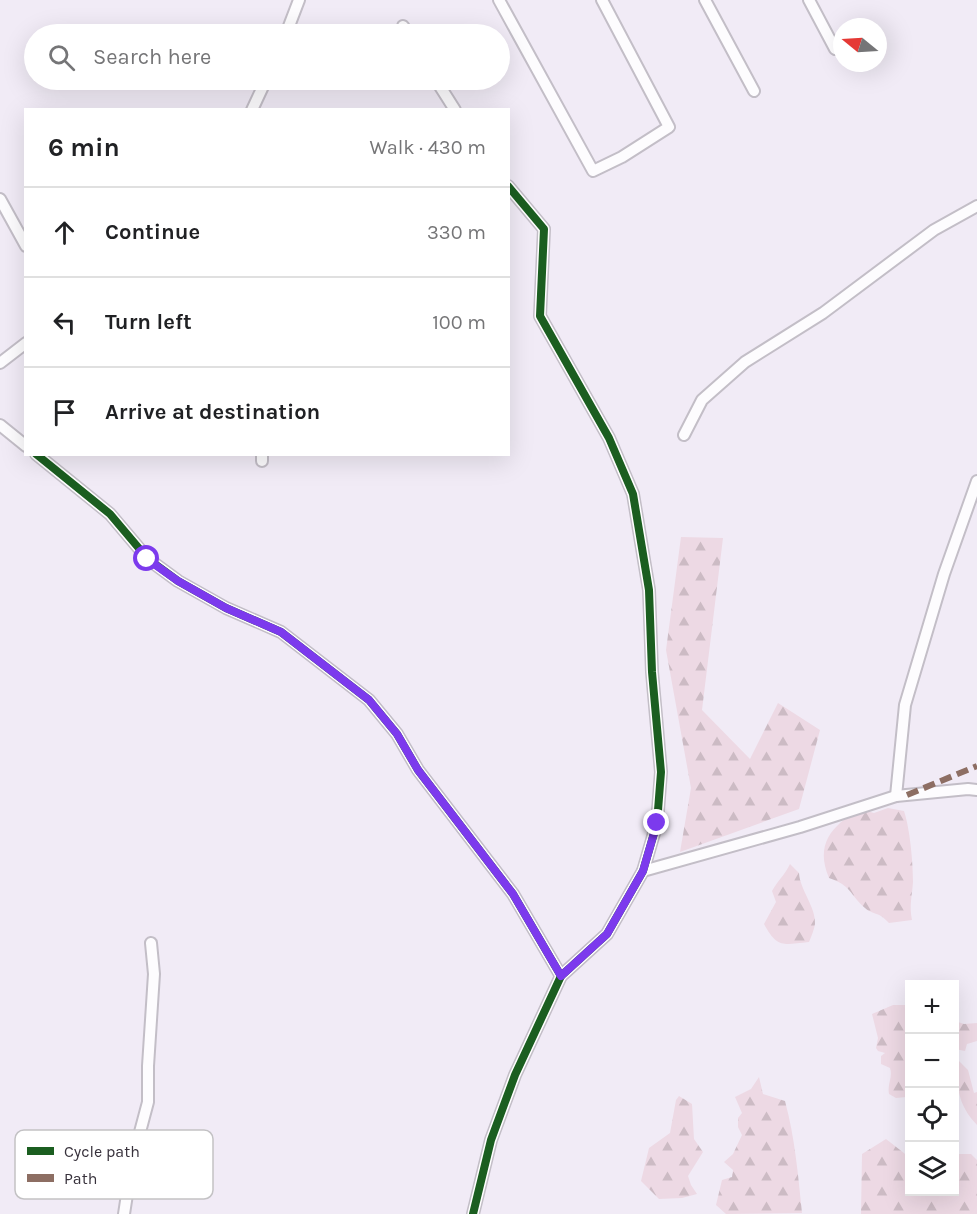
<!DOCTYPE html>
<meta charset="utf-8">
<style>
:root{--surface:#fff;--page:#f6f6f6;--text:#202124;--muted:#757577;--line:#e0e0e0}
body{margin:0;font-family:Karla,sans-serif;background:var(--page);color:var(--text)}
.controls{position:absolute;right:18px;bottom:18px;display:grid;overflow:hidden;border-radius:0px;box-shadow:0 6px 24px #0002}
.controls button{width:54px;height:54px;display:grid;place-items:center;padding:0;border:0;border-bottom:2px solid var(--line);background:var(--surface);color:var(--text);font:30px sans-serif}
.compass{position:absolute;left:833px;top:18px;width:54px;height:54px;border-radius:50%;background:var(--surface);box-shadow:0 6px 24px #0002;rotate:288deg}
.stop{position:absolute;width:18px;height:18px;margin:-14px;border:4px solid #7c3aed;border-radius:50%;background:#fff}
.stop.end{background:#7c3aed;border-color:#fff;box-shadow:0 2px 6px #0008}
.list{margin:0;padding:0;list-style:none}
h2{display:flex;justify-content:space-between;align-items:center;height:78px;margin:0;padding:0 24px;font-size:26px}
h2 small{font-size:20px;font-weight:400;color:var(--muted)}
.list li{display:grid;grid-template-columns:39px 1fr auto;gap:18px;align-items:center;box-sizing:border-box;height:90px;padding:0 24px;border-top:2px solid var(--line)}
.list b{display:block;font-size:22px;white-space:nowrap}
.list em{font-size:20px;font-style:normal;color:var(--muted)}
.icon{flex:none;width:33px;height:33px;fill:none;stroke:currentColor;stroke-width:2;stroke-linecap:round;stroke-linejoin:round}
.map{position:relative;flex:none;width:977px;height:1214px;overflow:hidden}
.search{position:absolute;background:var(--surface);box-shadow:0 6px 24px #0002;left:24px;top:24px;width:486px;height:66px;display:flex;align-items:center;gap:15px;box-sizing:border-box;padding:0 21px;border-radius:33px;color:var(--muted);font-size:22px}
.panel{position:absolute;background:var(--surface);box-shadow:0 6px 24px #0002;left:24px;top:108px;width:486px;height:348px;border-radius:0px}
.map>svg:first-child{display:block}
.forest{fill:url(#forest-firs)}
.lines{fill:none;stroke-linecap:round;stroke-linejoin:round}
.street-casing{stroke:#c3bec7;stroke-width:14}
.street{stroke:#fdfcfe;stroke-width:10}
.quiet{stroke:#8d6e63;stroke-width:6;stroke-dasharray:12 6;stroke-linecap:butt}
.cycleway-casing{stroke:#fff;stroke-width:11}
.cycleway{stroke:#1b5e20;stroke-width:8}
.route{stroke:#7c3aed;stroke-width:8}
.key{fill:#fff;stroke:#c3c2c4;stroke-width:1.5}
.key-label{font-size:16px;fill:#38323c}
</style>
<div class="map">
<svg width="977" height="1214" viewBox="0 0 977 1214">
<defs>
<pattern id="forest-firs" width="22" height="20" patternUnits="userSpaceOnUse" patternTransform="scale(1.5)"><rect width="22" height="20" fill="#edd9e4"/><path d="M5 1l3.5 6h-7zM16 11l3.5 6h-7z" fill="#ccbbc4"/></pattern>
</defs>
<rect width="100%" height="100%" fill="#f1ebf6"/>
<g class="forest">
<polygon points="681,537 723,538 702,710 750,759 778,703 820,730 799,809 680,852 691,788 666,650"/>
<path d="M888 808 904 811C910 829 913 862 913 882 912 896 909 906 912 920L889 923C878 911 873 915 865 908 849 894 852 886 829 878 815 844 831 827 859 809L874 813Z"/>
<path d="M790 864 799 873C800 890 816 907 815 924 814 930 811 937 809 942 785 944 778 950 764 924L776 902 772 891C778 880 785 875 790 864Z"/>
<path d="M893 1005H909L910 1052 907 1064 909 1074V1111L908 1089 906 1097 896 1098 889 1094C887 1084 893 1077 890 1068L881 1064V1056L885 1053 878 1051 876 1048 878 1038 872 1014Z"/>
<polygon points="955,1021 964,1024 977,1023 977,1041 967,1044 965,1051 955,1049"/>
<path d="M956 1058 968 1070 974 1093 977 1092V1125C957 1104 957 1086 956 1058Z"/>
<path d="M759 1077 763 1094 785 1101C795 1138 798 1175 802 1213L726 1214 716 1205 722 1180 732 1177 733 1170 724 1162 733 1154 742 1135 738 1127V1118L742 1113 735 1097 751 1089Z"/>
<polygon points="679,1096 692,1104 694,1139 703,1152 688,1176 691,1185 697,1194 682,1198 659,1199 641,1181 649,1148 670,1133 676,1100"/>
<polygon points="886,1139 909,1157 910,1192 954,1192 955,1154 971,1154 977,1160 977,1214 861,1214 862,1154"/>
</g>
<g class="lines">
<g class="street-casing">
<g id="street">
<polyline points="499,0 593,171 622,157 669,127 602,0"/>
<polyline points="705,0 754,91"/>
<polyline points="809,0 835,49"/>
<polyline points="403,26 408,34"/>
<polyline points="286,34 299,0"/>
<polyline points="436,80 455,110"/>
<polyline points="252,110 266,80"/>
<polyline points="0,199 26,246"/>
<polyline points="0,363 26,343"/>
<polyline points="0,425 26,446"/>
<polyline points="684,435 702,400 745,362 823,313 934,230 977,206"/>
<polyline points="36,454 110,514 148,559 178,581 226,608 281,632 369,700 397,734 418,770 513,894 561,976"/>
<polyline points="262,461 262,454"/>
<polyline points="896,796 905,705 944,574 977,481"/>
<polyline points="643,871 800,827 896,796 968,789 977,790"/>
<polyline points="124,1214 132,1162 148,1102 148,1066 154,974 151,943"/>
<polyline points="473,1214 491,1140 515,1075 561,976 607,934 643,871 657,823 661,772 652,672 649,590 633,494 609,438 540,316 544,229 508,186"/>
</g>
</g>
<use href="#street" class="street"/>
<polyline class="quiet" points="907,795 977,766"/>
<g class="cycleway-casing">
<g id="cycleway">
<polyline points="36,454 110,514 148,559 178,581 226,608 281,632 369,700 397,734 418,770 513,894 561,976"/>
<polyline points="473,1214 491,1140 515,1075 561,976 607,934 643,871 657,823 661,772 652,672 649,590 633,494 609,438 540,316 544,229 508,186"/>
</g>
</g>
<use href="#cycleway" class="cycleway"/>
</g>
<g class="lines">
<polyline class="route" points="147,559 178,581 226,608 281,632 369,700 397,734 418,770 513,894 561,976 607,934 643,871 657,823"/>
</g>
<rect x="15" y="1130" width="198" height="69" rx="9" class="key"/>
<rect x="27" y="1147" width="27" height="8" fill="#1b5e20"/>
<rect x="27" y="1174" width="27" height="8" fill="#8d6e63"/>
<g class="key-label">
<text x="64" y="1157">Cycle path</text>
<text x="64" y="1184">Path</text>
</g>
</svg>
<div class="controls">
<button>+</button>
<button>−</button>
<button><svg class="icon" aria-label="locate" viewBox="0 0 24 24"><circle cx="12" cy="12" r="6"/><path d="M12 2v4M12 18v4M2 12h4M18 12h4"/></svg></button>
<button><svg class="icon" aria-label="layers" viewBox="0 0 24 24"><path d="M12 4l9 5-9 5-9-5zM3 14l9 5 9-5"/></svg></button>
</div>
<svg class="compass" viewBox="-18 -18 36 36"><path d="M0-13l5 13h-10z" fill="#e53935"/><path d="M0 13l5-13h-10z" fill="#757577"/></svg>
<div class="stop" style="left:147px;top:559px"></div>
<div class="stop end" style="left:657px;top:823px"></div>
<div class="search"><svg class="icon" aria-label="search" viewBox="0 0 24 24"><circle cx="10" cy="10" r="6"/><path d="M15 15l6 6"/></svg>Search here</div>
<section class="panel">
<h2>6 min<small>Walk · 430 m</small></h2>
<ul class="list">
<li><svg class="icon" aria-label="ahead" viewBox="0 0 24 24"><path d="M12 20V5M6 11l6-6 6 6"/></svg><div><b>Continue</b></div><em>330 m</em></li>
<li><svg class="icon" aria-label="left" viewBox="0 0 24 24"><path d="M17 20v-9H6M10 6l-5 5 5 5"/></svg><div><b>Turn left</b></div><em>100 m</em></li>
<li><svg class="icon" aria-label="arrive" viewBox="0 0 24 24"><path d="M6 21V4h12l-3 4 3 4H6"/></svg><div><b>Arrive at destination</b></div></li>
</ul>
</section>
</div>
